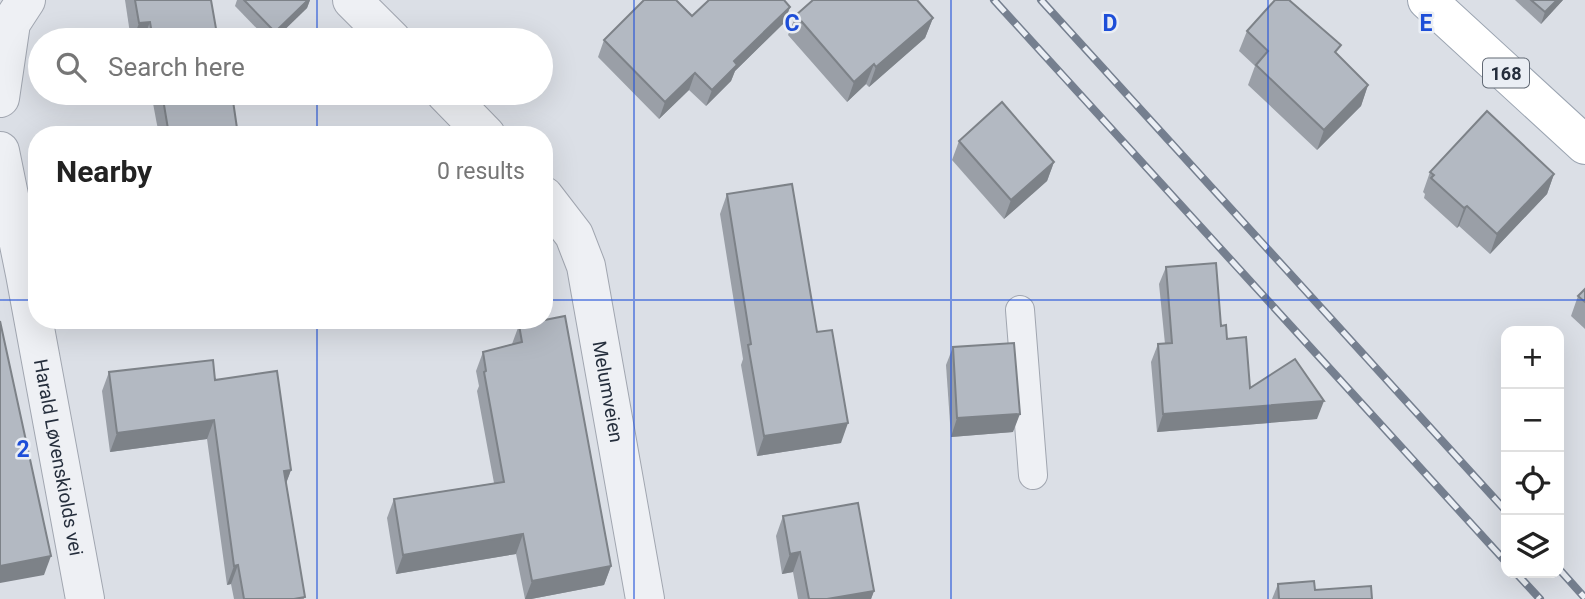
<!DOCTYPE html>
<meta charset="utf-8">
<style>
:root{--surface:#fff;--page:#f2f2f2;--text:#222;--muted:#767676;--line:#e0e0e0}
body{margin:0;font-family:Roboto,sans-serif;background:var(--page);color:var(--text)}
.controls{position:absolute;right:21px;bottom:21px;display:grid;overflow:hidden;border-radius:14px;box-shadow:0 7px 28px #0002}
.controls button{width:63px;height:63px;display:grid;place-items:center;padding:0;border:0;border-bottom:2px solid var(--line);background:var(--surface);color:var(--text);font:35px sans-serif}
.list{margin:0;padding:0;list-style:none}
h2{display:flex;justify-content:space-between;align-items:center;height:91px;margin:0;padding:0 28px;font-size:30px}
h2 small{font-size:23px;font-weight:400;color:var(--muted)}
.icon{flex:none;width:38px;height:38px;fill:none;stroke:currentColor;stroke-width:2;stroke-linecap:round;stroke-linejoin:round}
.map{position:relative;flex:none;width:1585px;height:599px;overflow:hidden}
.search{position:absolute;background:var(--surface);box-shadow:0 7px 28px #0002;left:28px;top:28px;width:525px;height:77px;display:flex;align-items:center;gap:18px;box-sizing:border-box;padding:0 24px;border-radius:38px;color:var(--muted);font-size:26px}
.panel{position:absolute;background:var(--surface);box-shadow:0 7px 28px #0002;left:28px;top:126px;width:525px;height:203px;border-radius:28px}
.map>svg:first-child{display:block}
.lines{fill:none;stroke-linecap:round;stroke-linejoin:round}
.lane-casing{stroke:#a1a6b0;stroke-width:30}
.street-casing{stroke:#a1a6b0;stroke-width:40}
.primary-casing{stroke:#9ba4b1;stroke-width:40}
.lane{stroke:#eef0f4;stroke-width:28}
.street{stroke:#eef0f4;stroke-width:38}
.primary{stroke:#fff;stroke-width:38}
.rail-casing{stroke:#757f8f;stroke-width:8}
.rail{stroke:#eaeef4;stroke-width:5;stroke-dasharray:16;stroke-linecap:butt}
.wall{fill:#9a9fa7}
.shaded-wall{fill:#7d8288}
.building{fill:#b3b9c2;stroke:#7d8288;stroke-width:2}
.grid{fill:none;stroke:#1d4ed8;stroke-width:2;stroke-opacity:0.55}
.labels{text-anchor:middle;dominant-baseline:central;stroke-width:5;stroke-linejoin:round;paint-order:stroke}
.shield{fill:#eaeef4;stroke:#606873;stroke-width:2}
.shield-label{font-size:18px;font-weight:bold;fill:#252e3c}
.street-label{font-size:19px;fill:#252e3c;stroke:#eaeef4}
.grid-label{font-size:23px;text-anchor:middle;font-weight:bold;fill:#1d4ed8;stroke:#eaeef4;stroke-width:5;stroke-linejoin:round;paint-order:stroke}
</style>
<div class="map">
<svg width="1585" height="599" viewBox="0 0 1585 599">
<rect width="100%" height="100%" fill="#dbdfe6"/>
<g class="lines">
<g class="lane-casing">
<polyline id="lane" points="1020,310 1033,475"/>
</g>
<g class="street-casing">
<g id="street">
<polyline points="352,0 392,40"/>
<polyline points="445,93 486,135"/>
<polyline points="0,98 11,23 26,0"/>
<path id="s1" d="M0 151 25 274 85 599"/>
<path id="s2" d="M544 196 574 235 586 266 645 599"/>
</g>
</g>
<g class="primary-casing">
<polyline id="primary" points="1427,0 1585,145"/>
</g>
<use href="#lane" class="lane"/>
<use href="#street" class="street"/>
<use href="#primary" class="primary"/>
<g class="rail-casing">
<g id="rail">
<polyline points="994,0 1506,562"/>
<polyline points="1041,0 1506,511"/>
<polyline points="1559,569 1585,598"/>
<polyline points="1516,573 1540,599"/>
</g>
</g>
<use href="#rail" class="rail"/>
</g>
<g class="wall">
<polygon points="125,0 211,0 218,40 131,40"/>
<polygon points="237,0 310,0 307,8 274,40 268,40 235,6"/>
<polygon points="1515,0 1563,0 1541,24"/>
<polygon points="790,7 784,23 735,71 731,81 706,106 689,90 659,119 598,57 604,40 692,16"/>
<polygon points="796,15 933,18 925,38 869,87 866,84 847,102 788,35"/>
<polygon points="1247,31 1368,85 1361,106 1317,150 1248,85 1255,66 1239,51"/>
<polygon points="151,93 227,93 238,135 159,135"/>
<polygon points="959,141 1054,162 1047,181 1004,219 952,160"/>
<polygon points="1430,172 1554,174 1547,194 1490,254 1459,226 1457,228 1424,198 1425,194 1423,192"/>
<polygon points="727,194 817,332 841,443 757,456 741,365 743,359 720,214"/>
<polygon points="1166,267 1221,326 1250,388 1317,419 1157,432 1151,362 1158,344 1165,344 1159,284"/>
<polygon points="1585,289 1585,329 1571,316 1578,296"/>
<polygon points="189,320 241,320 191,328"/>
<polygon points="519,325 611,566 604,585 531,599 525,599 516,554 396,574 387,518 394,499 494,483 477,391 479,386 476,371 483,352 512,344"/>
<polygon points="953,347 1013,432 951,437 946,365"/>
<polygon points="109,372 215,380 291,470 286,483 304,599 234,599 231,584 227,585 207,439 110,452 102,391"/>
<polygon points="783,516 874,591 871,599 798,599 793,572 782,574 776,536"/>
<polygon points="1278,584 1315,590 1372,599 1272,599"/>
</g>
<g class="shaded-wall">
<polygon points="308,0 310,0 307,8 274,40 272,40 275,32"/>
<polygon points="1557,0 1563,0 1541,24 1545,12"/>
<polygon points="790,7 784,23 735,71 731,81 706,106 712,90 734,61"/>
<polygon points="933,18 925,38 869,87 876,67"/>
<polygon points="150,22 143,40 133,40 139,23"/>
<polygon points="874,64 866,84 847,102 854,82"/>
<polygon points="695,73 689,90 659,119 665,102"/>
<polygon points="1368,85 1361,106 1317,150 1324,130"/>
<polygon points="1054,162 1047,181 1004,219 1011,200"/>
<polygon points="1554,174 1547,194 1490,254 1497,234"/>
<polygon points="1467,206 1459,226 1457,228 1464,208"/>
<polygon points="193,320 241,320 191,328"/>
<polygon points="1324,401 1317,419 1157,432 1163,414"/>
<polygon points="1020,414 1013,432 951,437 957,418"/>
<polygon points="214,420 207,439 110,452 117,433"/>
<polygon points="848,423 841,443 757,456 764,436"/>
<polygon points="291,470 284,489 284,471"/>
<polygon points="523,534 516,554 396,574 403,555"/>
<polygon points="800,552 793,572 782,574 790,554"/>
<polygon points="51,556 44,575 0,583 0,566"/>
<polygon points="238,565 231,584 227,585 234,566"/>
<polygon points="611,566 604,585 531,599 525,599 532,581"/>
<polygon points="874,591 871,599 827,599"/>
</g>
<g class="building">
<polygon points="135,0 211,0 218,40 153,40 150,22 139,23"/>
<polygon points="244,0 308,0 275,32"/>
<polygon points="644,0 676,0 692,16 709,0 784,0 790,7 734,61 737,65 712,90 695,73 665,102 604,40"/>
<polygon points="813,0 917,0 933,18 876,67 874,64 854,82 796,15"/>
<polygon points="1275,0 1289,0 1341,45 1335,52 1368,85 1324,130 1256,65 1268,51 1247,31"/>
<polygon points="1531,0 1557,0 1545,12"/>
<polygon points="162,93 227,93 228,95 232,94 238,135 169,135"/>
<polygon points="1002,102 1054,162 1011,200 959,141"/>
<polygon points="1487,111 1554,174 1497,234 1467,206 1464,208 1431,178 1434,175 1430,172"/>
<polygon points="792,184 817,332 832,330 848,423 764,436 748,345 751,344 727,194"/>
<polygon points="1216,263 1221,326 1226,325 1227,339 1246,337 1250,388 1295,359 1324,401 1163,414 1158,344 1172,343 1166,267"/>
<polygon points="1585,289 1585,302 1578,296"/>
<polygon points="565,316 611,566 532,581 523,534 403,555 394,499 504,482 484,372 486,371 483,352 522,342 519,325"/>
<polygon points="0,321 51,556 0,566"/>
<polygon points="1014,343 1020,414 957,418 953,347"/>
<polygon points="213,360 215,380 277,371 291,470 284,471 305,597 294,599 244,599 238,565 234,566 214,420 117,433 109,372"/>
<polygon points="858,503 874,591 827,599 809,599 800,552 790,554 783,516"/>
<polygon points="1314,581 1315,590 1371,586 1372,599 1279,599 1278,584"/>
</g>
<path class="grid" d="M317 0V40M634 0V599M951 0V599M1268 0V599M317 93V135M0 300H37M544 300H1585M317 320V599"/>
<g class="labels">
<rect class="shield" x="1483" y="58.5" width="46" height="29" rx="5"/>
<g class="shield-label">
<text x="1506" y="73">168</text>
</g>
<g class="street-label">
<text stroke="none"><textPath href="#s2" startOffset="210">Melumveien</textPath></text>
<text stroke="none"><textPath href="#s1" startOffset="312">Harald Løvenskiolds vei</textPath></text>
</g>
</g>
<g class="grid-label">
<text x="792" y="31">C</text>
<text x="1110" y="31">D</text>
<text x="1426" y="31">E</text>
<text x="23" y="457">2</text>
</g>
</svg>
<div class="controls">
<button>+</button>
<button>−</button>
<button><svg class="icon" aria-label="locate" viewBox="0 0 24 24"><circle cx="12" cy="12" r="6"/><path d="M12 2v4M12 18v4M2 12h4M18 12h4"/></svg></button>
<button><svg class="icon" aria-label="layers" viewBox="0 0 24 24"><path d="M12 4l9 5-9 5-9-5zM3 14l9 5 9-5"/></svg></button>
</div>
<div class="search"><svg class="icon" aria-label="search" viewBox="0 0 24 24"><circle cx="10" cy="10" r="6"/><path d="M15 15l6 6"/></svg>Search here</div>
<section class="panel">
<h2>Nearby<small>0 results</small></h2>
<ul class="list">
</ul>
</section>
</div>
